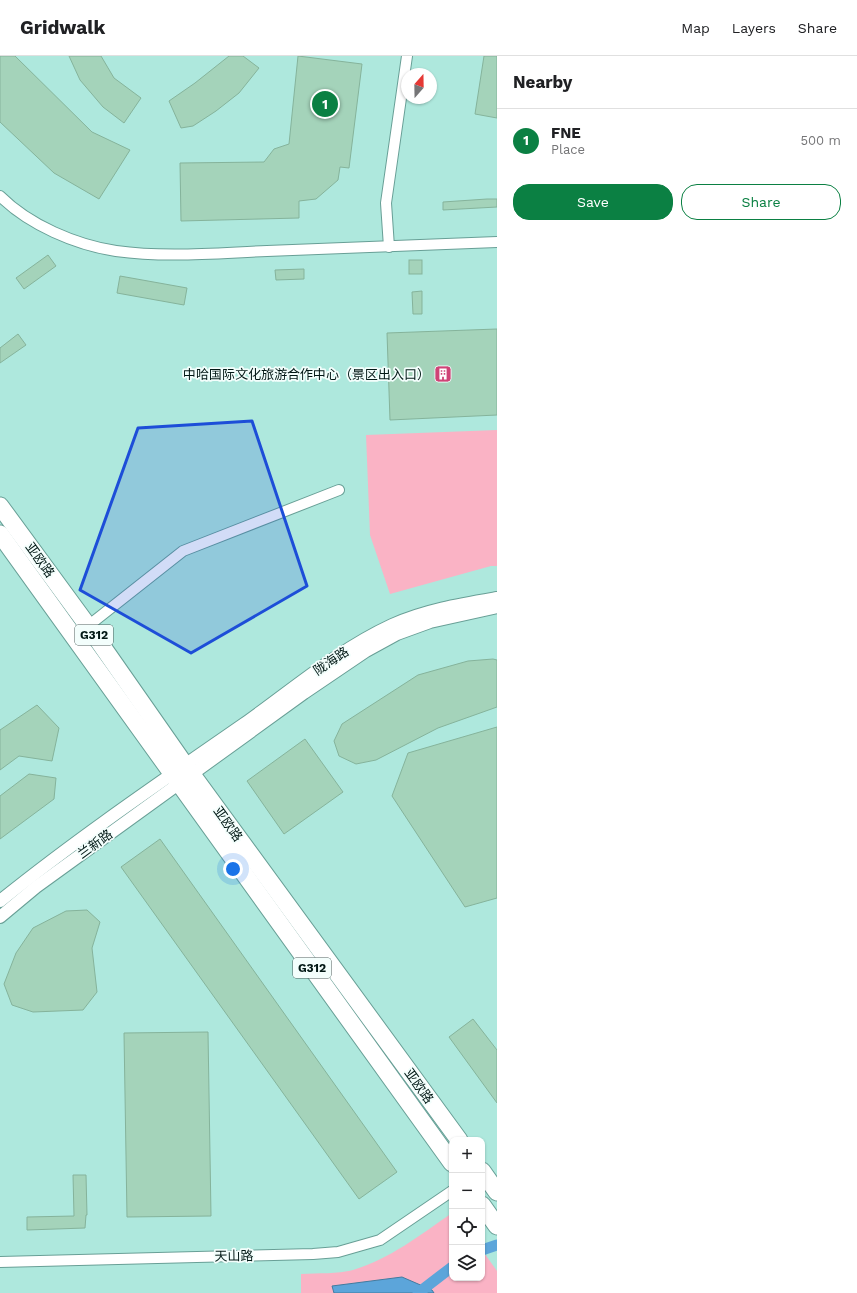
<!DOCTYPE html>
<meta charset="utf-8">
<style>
:root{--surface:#fff;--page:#f6f6f6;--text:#202124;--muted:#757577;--line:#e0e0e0;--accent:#0b8043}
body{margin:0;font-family:"Work Sans","Noto Sans SC",sans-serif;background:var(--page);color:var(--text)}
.controls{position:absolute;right:12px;bottom:12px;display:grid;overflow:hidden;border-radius:8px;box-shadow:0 1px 3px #0004}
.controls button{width:36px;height:36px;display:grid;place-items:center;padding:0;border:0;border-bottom:1px solid var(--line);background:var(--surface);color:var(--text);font:20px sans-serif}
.compass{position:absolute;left:401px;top:12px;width:36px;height:36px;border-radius:50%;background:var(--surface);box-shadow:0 1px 3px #0004;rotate:20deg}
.you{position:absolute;left:233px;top:813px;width:14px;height:14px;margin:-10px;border:3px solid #fff;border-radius:50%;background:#1a73e8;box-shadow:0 0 0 6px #1a73e833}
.badge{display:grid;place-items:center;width:26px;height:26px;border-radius:50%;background:var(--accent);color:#fff;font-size:13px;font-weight:700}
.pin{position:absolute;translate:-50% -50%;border:2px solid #fff;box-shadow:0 1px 4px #0006}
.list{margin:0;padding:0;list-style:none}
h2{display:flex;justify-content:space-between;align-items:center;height:52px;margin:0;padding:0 16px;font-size:17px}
h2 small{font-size:13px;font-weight:400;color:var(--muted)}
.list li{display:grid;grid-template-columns:26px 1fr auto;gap:12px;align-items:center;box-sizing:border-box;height:64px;padding:0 16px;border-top:1px solid var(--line)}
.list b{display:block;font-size:15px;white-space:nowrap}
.list p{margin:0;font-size:13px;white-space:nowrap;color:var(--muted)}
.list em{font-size:13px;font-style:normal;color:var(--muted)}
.actions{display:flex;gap:8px;padding:12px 16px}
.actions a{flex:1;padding:9px 0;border:1px solid var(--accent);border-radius:16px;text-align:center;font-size:14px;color:var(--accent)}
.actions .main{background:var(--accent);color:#fff}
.icon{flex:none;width:22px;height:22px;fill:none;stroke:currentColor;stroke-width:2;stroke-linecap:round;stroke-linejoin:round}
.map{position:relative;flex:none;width:497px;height:1237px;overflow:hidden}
header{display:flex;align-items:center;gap:24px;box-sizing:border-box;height:56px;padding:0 20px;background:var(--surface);border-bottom:1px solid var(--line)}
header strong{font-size:19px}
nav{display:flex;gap:22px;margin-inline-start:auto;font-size:14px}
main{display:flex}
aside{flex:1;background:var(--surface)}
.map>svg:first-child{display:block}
.green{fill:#fab3c5}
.water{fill:#5ca5da;stroke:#417b9f}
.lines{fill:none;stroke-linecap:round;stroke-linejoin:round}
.canal{stroke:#5ca5da;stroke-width:11}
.building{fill:#a4d3ba;stroke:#85b39b}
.minor-casing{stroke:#689f96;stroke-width:12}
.tertiary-casing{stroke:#689f96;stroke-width:14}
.trunk-casing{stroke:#689f96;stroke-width:19}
.minor{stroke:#fff;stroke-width:10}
.tertiary{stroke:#fff;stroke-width:12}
.trunk{stroke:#fff;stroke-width:17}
.marked{fill:#1d4ed8;fill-opacity:0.2;stroke:#1d4ed8;stroke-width:3;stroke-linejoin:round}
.labels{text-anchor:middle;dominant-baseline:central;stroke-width:3.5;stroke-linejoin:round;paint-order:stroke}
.shield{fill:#f3fefc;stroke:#4a5d5a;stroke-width:1}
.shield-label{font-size:12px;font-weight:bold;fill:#021815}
.poi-label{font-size:13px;fill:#021815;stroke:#f3fefc;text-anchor:end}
.street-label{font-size:13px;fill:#021815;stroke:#f3fefc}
</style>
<header>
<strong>Gridwalk</strong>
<nav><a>Map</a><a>Layers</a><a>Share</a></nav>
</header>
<main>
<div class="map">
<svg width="497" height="1237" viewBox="0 0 497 1237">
<rect width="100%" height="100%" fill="#aee8dd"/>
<g class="green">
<polygon points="497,374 497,510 491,510 390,538 370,479 366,379"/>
<path d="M452 1157V1222H482V1194L497 1215V1237H301V1218C319 1217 337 1218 353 1214 390 1203 420 1179 452 1157Z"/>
</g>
<polygon class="water" points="402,1221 432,1234 434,1237 334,1237 332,1230"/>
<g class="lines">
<g class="canal">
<polyline points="482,1194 497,1189"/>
<polyline points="418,1237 452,1211"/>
</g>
</g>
<g class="building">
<polygon points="0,0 15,0 92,76 130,94 99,143 54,117 0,66"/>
<polygon points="69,0 101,0 114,22 141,42 124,67 103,51 80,24"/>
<polygon points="229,0 243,0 259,12 239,37 216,55 193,70 181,72 169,45 195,27"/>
<polygon points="298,0 362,8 349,112 340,111 338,124 316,143 299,145 299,162 181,165 180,107 264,106 274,93 289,88"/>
<polygon points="484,0 497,0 497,62 475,58"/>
<polygon points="487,143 497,143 497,151 443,154 443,146"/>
<polygon points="48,199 56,210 24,233 16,222"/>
<rect x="409" y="204" width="13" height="14"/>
<polygon points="304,213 304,223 276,224 275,214"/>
<polygon points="120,220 187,232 184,249 117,237"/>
<polygon points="422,235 422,258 413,258 412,236"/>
<polygon points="497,273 497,359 390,364 387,277"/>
<polygon points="18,278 26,289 0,307 0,292"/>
<polygon points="493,603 497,604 497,651 438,672 376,704 356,708 339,700 334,685 342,668 418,619 468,605"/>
<polygon points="37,649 59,672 52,705 19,700 0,714 0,674"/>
<polygon points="497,671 497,842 465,851 392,740 408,697"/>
<polygon points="305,683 343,736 284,778 247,725"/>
<polygon points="29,718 56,722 54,743 0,783 0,740"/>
<polygon points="160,783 397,1116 359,1143 121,811"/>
<polygon points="87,854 100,866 92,892 97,936 83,954 33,956 12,949 4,928 16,897 33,872 66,855"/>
<polygon points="473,963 497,994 497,1047 449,981"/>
<polygon points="208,976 211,1160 127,1161 124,977"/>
<polygon points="73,1119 86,1119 87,1159 86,1159 85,1172 27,1174 27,1161 74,1160"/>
</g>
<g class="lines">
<g class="minor-casing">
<g id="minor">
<path d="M0 140C29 169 76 189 116 195 166 202 217 197 267 195 344 192 420 189 497 186"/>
<polyline points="389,191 386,147 407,0"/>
<polyline points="88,570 183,495 339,434"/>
<polyline points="0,1206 313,1198 338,1196 380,1184 452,1135"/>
</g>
</g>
<g class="tertiary-casing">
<g id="tertiary">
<path d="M0 845C78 782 162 725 244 668 292 634 338 594 392 569 425 554 462 548 497 542"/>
<polyline points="0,861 36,831 304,637 366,595 397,578 430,566 497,551"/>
</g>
</g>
<g class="trunk-casing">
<g id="trunk">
<polyline points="0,450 88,570 185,709 459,1084"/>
<polyline points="0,478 452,1107"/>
<polyline points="482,1115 497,1136"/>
<polyline points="482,1149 497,1170"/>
</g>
</g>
<use href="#minor" class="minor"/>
<use href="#tertiary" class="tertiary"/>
<use href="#trunk" class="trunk"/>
</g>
<path class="marked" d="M252 365 307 530 191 597 80 534 138 372Z"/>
<defs>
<g id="building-square" transform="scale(0.9)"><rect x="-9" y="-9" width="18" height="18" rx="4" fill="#cf4376" stroke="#f3fefc"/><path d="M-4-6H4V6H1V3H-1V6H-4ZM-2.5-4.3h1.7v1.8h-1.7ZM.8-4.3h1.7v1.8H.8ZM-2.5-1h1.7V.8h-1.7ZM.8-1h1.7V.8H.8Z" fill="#fff"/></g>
</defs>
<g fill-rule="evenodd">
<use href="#building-square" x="443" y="318"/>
</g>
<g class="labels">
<g class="shield">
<rect x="75" y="569" width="38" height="20" rx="3"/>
<rect x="293" y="902" width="38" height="20" rx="3"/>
</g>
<g class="shield-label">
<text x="94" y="579">G312</text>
<text x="312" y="912">G312</text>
</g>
<g class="poi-label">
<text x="430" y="318">中哈国际文化旅游合作中心（景区出入口）</text>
</g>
<g class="street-label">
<text transform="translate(40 504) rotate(54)">亚欧路</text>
<text transform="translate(331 605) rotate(-34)">陇海路</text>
<text transform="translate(228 768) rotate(54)">亚欧路</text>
<text transform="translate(95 788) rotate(-36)">兰新路</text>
<text transform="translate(419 1030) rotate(54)">亚欧路</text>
<text transform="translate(234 1200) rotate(-1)">天山路</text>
</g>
</g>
</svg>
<div class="controls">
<button>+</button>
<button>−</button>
<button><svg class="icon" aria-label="locate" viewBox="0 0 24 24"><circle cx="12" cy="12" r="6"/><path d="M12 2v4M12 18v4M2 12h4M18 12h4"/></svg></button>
<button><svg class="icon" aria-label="layers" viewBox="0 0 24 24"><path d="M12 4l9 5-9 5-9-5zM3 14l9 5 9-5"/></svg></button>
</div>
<svg class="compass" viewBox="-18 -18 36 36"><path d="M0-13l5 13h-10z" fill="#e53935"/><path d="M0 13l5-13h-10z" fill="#757577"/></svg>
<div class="you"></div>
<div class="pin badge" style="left:325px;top:48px">1</div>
</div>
<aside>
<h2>Nearby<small></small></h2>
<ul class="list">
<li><span class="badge">1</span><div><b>FNE</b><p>Place</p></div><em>500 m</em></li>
</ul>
<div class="actions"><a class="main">Save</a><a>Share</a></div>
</aside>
</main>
